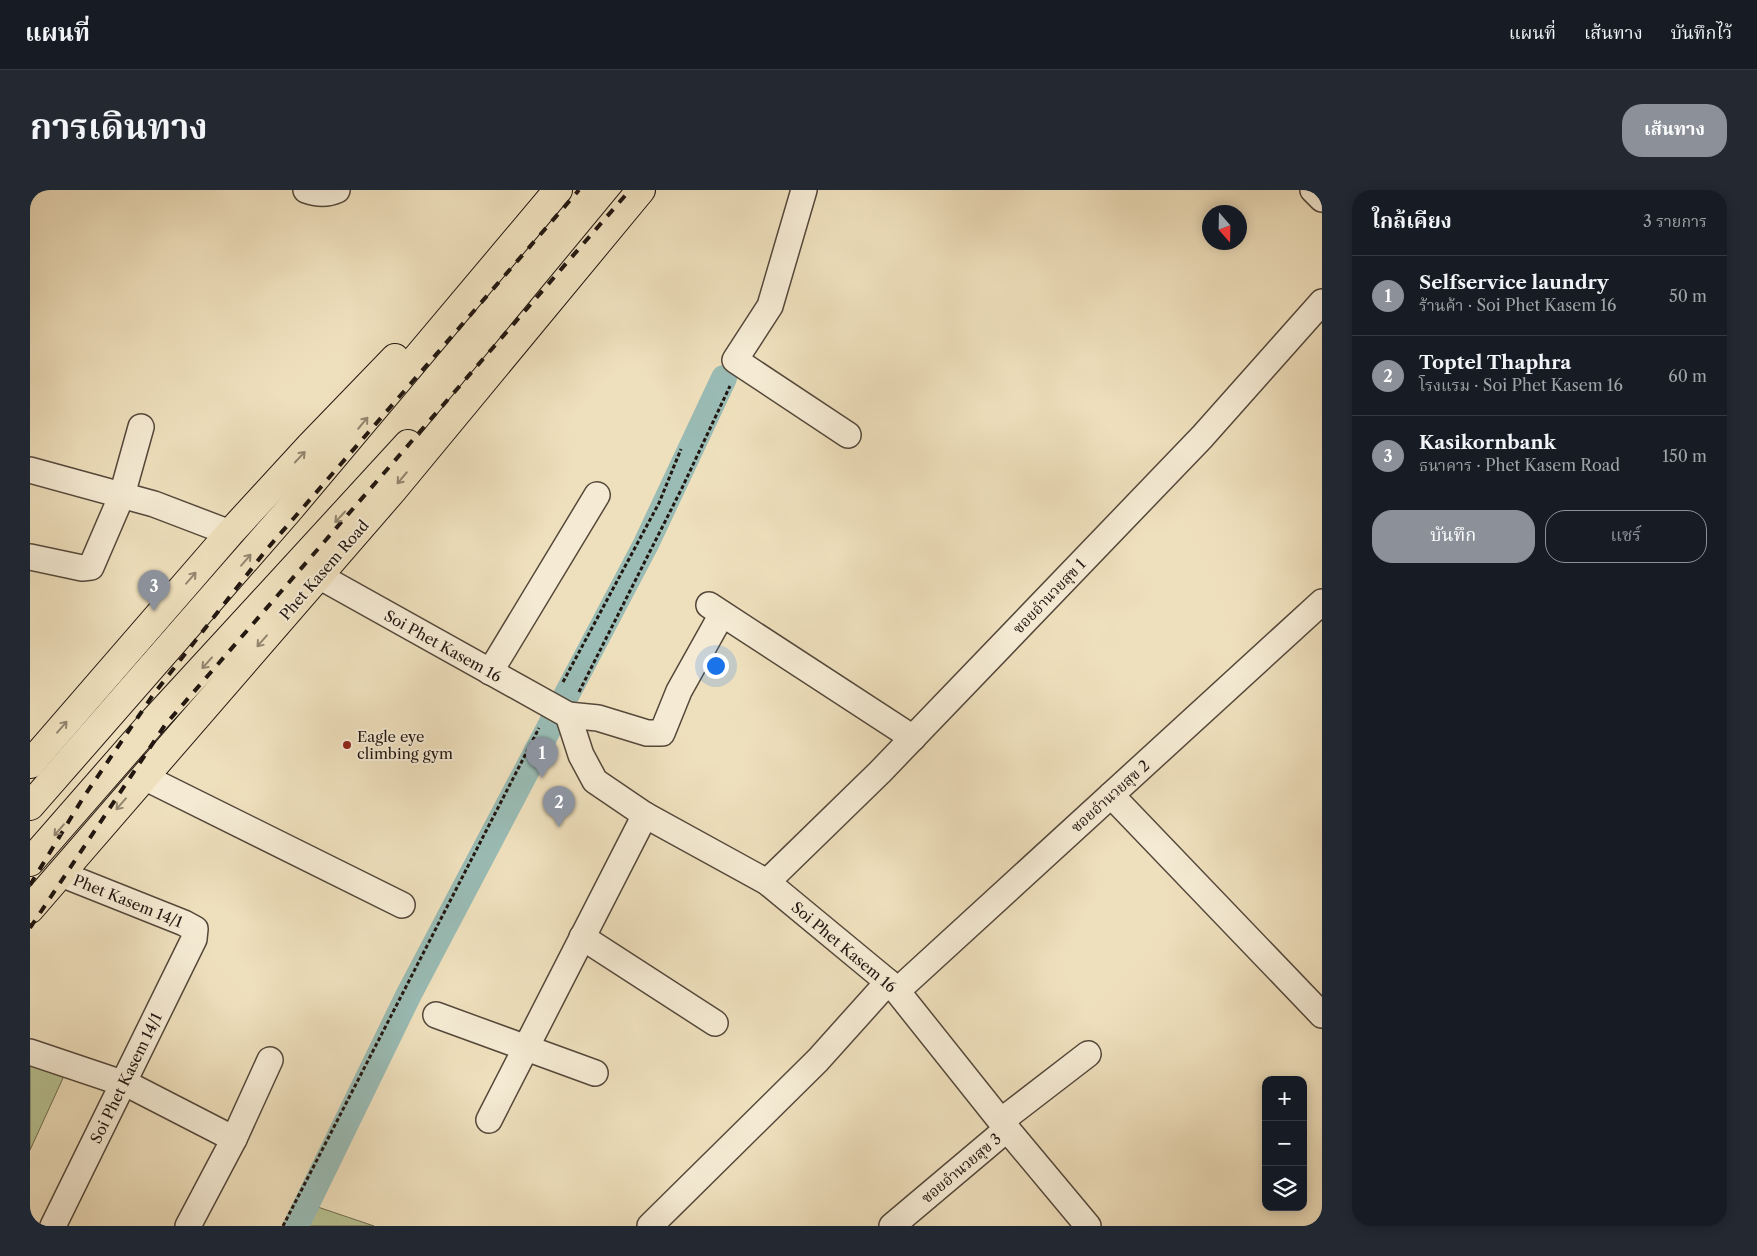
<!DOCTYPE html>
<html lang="th">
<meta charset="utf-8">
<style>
:root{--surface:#171b24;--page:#242831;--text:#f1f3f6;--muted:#9ea1a6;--line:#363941;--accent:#8c9099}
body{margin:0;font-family:"Libre Caslon Text","Noto Serif Thai",serif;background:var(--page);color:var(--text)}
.controls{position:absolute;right:15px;bottom:15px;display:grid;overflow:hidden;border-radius:10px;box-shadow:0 2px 12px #0003}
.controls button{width:45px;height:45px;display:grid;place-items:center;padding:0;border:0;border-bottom:1px solid var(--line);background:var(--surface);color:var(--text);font:25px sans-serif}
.compass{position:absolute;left:1172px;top:15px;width:45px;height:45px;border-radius:50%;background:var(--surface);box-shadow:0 2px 12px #0003;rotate:160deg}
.you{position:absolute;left:685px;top:475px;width:18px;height:18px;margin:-12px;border:4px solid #fff;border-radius:50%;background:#1a73e8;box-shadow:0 0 0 8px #1a73e833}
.badge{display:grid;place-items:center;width:32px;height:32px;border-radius:50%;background:var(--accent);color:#fff;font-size:16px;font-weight:700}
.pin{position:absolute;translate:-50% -41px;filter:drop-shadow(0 1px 2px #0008)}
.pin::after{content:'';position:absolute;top:26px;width:18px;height:15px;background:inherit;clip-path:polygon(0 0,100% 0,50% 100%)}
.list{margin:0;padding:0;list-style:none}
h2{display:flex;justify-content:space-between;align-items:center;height:65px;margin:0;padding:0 20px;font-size:21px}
h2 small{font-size:16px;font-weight:400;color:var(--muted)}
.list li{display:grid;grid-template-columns:32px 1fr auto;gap:15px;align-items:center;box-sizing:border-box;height:80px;padding:0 20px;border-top:1px solid var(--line)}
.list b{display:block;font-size:19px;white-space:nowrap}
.list p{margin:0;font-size:16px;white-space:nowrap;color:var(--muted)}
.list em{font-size:16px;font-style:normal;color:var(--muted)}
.actions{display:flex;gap:10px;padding:15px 20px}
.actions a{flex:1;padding:11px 0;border:1px solid var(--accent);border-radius:20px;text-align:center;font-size:18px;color:var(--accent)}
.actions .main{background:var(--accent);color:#fff}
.icon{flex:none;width:28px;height:28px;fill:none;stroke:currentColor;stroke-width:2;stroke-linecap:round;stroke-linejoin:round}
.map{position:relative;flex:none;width:1292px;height:1036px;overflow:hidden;border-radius:20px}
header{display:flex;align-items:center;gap:30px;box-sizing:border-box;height:70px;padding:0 25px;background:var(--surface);border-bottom:1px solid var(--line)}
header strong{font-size:24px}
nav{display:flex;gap:28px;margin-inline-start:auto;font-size:18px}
.intro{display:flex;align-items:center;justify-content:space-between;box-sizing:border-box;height:120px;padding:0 30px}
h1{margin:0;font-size:35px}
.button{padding:12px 22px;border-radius:20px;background:var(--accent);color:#fff;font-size:18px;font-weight:700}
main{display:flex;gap:30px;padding:0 30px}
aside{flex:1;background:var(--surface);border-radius:20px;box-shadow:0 2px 12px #0003}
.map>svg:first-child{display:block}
.green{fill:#b8c292;stroke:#6c6c51}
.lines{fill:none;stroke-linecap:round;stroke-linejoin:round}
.canal{stroke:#9abcb5;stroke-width:26}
.street-casing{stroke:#54483b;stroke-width:28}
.primary-casing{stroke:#211610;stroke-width:30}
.path{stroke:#211610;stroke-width:3;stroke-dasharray:4 2.5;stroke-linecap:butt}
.street{stroke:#f5ebd4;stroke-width:25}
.primary{stroke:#efe0bd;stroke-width:28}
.rail{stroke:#211610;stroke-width:4;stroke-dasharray:9 9;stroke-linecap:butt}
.oneway{stroke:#92856f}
.poi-dot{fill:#8f2418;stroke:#f5ebd4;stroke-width:2}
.labels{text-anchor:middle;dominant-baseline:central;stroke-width:4;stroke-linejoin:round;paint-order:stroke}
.street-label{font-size:15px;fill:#211610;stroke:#f5ebd4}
.poi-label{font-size:15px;fill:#211610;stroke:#f5ebd4;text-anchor:start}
</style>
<header>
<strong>แผนที่</strong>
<nav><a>แผนที่</a><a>เส้นทาง</a><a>บันทึกไว้</a></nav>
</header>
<div class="intro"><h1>การเดินทาง</h1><a class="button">เส้นทาง</a></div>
<main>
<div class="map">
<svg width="1292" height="1036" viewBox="0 0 1292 1036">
<rect width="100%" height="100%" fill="#efe0bd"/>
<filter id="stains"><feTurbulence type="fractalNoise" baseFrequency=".004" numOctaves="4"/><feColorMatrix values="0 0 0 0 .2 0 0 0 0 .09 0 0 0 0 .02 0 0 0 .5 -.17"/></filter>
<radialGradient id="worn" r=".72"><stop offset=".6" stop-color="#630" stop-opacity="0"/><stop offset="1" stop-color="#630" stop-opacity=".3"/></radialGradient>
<g class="green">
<polygon points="0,862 39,875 0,960"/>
<polygon points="270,1011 344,1036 258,1036"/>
</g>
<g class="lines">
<polyline class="canal" points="266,1036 379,804 616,354 694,188"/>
<g class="street-casing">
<g id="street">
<path d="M276 0C287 4 296 5 307 0"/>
<polyline points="774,0 740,116 705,170 818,245"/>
<polyline points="1283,0 1292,9"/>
<polyline points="0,280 124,314 200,343"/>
<polyline points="0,367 52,378 61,377 92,305 111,237"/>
<polyline points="289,386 538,525 551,565 565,591 615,625 737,692 858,792 867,801 977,939 1058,1036"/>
<polyline points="679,415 883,548"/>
<polyline points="460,482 567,305"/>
<polyline points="538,525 568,528 617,543 632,543 649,501 692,424"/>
<polyline points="114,587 372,715"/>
<polyline points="1081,605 1292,825"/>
<polyline points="737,692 850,582 1172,247 1292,112"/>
<polyline points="552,747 685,833"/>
<polyline points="867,801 1292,412"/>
<polyline points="406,825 565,883"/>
<polyline points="0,862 101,896 204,949"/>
<polyline points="459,930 615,625"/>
<polyline points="971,931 1058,864"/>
<polyline points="23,1036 164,749 165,739 154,733 31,684"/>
<polyline points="158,1036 204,949 240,870"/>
<polyline points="620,1036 788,870 858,792"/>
<polyline points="862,1036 977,939"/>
</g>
</g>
<g class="primary-casing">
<g id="primary">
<polyline points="0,574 200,343 280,256 365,168"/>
<polyline points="0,616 258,321 528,0"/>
<polyline points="0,672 118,537 378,254"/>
<polyline points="0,719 363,300 611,0"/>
</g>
</g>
<g class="path">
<polyline points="533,492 629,313 651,259"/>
<polyline points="549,502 652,298 700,196"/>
<polyline points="253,1036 509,538"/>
</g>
<use href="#street" class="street"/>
<use href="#primary" class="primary"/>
<g class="rail">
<polyline points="0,695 53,608 123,505 237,359 549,0"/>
<polyline points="0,738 135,535 600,0"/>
</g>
</g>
<defs><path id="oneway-shaft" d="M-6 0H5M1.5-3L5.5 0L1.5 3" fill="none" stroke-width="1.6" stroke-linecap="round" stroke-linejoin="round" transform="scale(1.25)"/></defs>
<g class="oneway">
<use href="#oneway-shaft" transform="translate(333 233) rotate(-50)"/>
<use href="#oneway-shaft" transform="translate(270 267) rotate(-47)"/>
<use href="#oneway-shaft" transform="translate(372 288) rotate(130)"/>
<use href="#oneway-shaft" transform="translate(310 327) rotate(133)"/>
<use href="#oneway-shaft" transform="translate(216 370) rotate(-49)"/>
<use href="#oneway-shaft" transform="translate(161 388) rotate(-49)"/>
<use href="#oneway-shaft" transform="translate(232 451) rotate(131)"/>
<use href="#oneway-shaft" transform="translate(177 473) rotate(132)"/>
<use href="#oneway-shaft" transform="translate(32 537) rotate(-49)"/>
<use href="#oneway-shaft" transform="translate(91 614) rotate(131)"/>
<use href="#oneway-shaft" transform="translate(29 640) rotate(131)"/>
</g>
<circle class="poi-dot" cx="317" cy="555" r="5"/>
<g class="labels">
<g class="street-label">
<text transform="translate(294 380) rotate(-49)">Phet Kasem Road</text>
<text transform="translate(1019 406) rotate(-46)">ซอยอำนวยสุข 1</text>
<text transform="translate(413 456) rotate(29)">Soi Phet Kasem 16</text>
<text transform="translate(1080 606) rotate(-42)">ซอยอำนวยสุข 2</text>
<text transform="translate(98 711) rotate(22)">Phet Kasem 14/1</text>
<text transform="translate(814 757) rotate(40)">Soi Phet Kasem 16</text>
<text transform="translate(96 888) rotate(-64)">Soi Phet Kasem 14/1</text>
<text transform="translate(931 978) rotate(-40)">ซอยอำนวยสุข 3</text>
</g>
<g class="poi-label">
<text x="327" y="546">Eagle eye<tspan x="327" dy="17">climbing gym</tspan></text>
</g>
</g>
<rect width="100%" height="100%" filter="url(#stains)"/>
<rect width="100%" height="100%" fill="url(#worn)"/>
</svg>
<div class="controls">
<button>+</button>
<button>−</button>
<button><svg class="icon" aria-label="layers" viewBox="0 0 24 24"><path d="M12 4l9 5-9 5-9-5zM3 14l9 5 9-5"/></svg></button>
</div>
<svg class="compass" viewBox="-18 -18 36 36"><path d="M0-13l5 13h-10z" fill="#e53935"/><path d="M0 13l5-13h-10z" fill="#9ea1a6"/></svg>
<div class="you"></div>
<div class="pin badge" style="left:512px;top:588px">1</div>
<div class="pin badge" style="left:529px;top:637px">2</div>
<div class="pin badge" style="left:124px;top:421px">3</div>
</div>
<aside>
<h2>ใกล้เคียง<small>3 รายการ</small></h2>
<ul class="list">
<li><span class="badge">1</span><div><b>Selfservice laundry</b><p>ร้านค้า · Soi Phet Kasem 16</p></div><em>50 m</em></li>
<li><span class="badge">2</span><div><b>Toptel Thaphra</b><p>โรงแรม · Soi Phet Kasem 16</p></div><em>60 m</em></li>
<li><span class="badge">3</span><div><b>Kasikornbank</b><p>ธนาคาร · Phet Kasem Road</p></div><em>150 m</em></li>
</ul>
<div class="actions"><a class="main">บันทึก</a><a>แชร์</a></div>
</aside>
</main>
